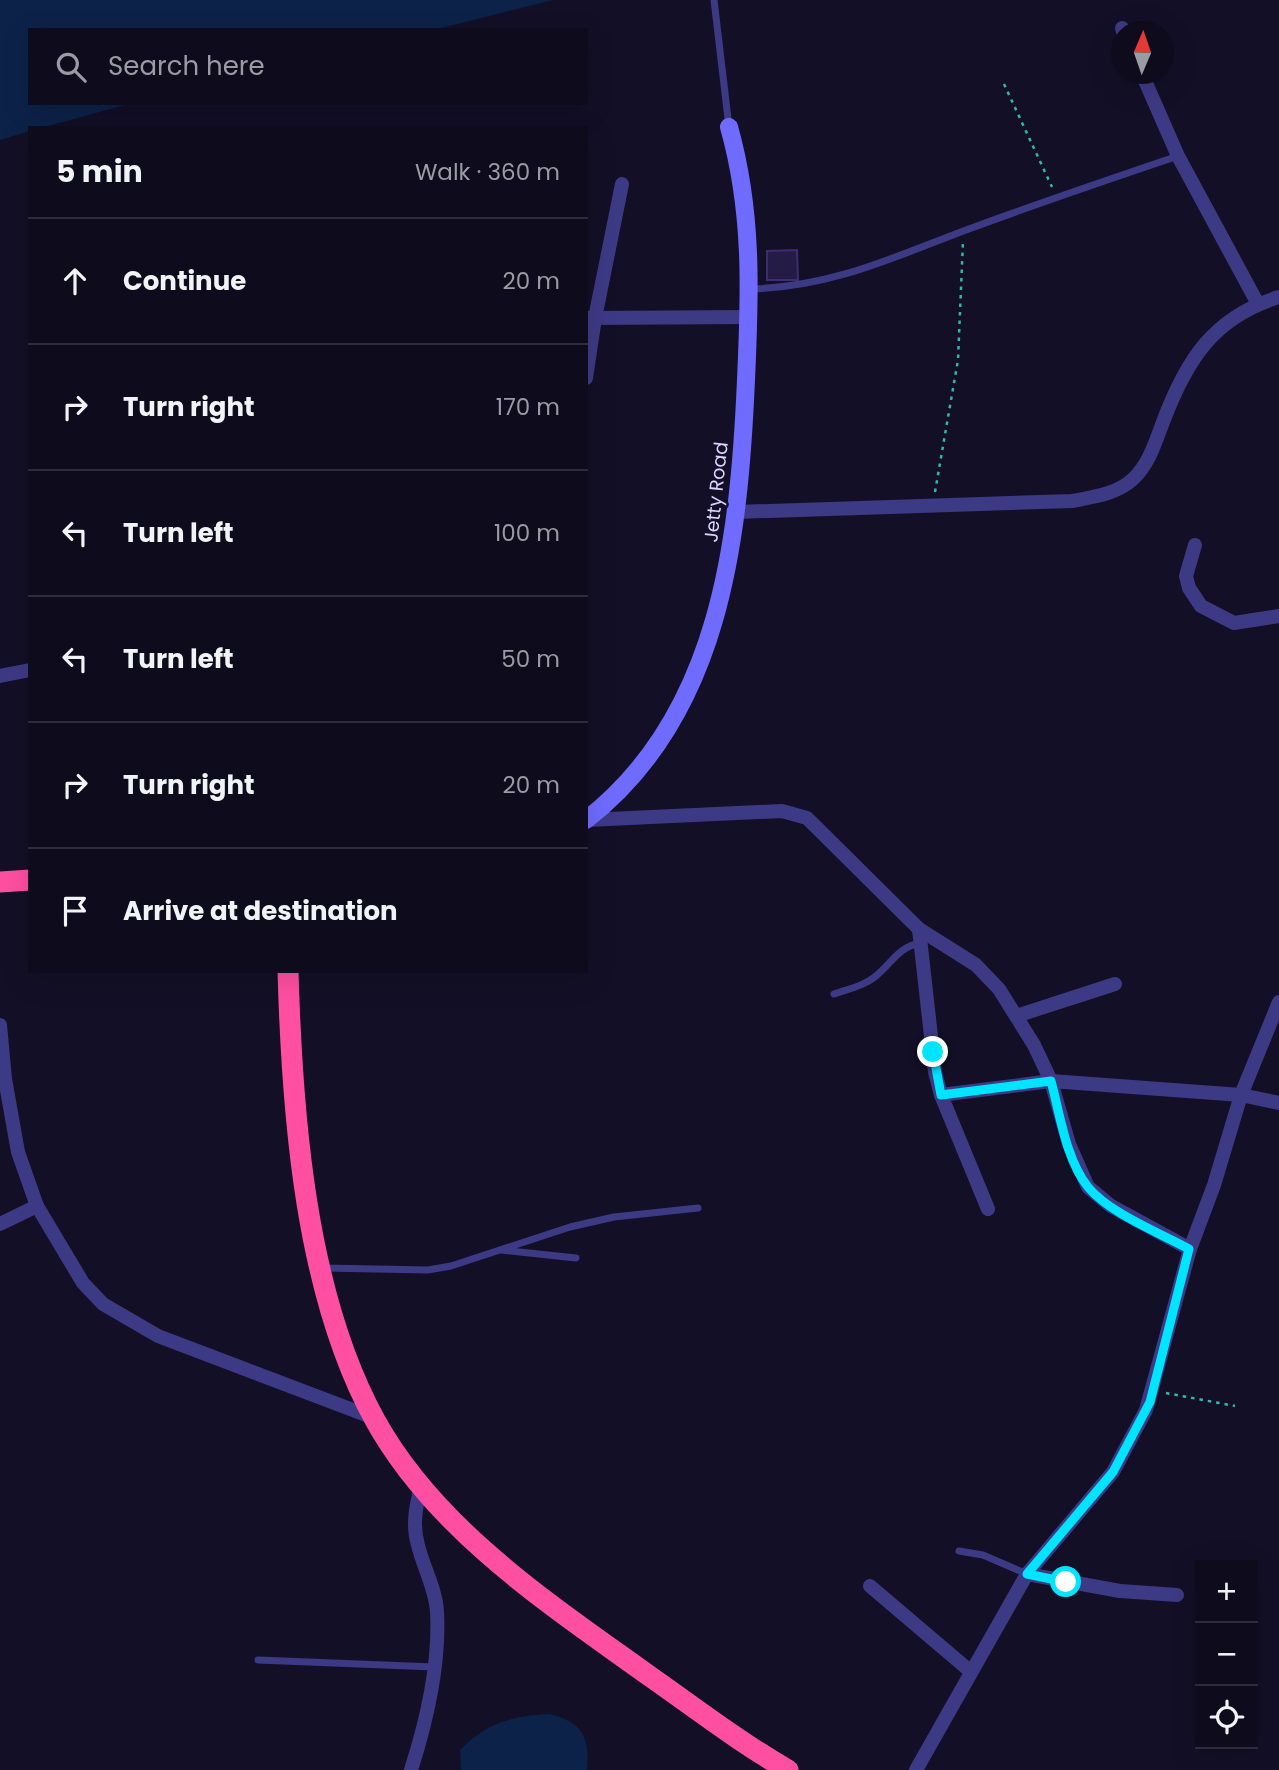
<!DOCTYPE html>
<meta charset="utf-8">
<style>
:root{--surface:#0e0b1c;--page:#171425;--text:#f1f3f6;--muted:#9b9ba3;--line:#2e2b3b}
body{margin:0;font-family:Poppins,sans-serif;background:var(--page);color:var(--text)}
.controls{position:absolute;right:21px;bottom:21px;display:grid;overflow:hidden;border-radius:0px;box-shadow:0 7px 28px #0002}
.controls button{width:63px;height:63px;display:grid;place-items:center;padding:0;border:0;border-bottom:2px solid var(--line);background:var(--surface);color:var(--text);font:35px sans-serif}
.compass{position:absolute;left:1111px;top:21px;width:63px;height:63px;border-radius:50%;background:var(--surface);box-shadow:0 7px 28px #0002;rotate:2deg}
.stop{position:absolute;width:21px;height:21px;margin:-16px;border:5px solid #00e5ff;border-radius:50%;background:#fff}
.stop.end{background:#00e5ff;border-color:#fff;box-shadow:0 2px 7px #0008}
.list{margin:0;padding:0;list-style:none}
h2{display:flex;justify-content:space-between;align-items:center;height:91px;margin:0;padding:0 28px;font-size:30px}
h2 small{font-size:23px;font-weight:400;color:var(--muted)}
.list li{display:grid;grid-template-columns:46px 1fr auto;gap:21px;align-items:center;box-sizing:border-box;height:126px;padding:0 28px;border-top:2px solid var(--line)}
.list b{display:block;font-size:26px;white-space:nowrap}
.list em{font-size:23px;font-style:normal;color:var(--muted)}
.icon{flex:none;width:38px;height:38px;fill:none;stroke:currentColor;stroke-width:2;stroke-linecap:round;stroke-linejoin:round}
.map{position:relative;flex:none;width:1279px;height:1770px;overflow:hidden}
.search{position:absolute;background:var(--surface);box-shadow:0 7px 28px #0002;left:28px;top:28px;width:560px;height:77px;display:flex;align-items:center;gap:18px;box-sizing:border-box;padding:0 24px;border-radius:0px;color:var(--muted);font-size:26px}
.panel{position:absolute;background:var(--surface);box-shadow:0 7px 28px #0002;left:28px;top:126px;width:560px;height:847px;border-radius:0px}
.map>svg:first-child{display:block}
.water{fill:#0c2248}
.building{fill:#241b47;stroke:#3b2d73;stroke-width:2}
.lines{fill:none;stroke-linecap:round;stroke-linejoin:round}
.path{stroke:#2fb8b0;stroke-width:2.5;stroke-dasharray:3.5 5;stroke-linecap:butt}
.lane{stroke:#3d3a85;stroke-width:7}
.street{stroke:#3d3a85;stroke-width:14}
.secondary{stroke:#6f6bff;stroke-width:18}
.highway{stroke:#ff4fa3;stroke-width:21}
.route{stroke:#00e5ff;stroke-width:9}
.labels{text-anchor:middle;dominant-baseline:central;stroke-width:5;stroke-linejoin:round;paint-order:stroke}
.street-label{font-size:19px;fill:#d9d4ff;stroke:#130f26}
</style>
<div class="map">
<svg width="1279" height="1770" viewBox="0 0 1279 1770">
<rect width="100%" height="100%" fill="#130f26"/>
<g class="water">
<polygon points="0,0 553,0 434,30 30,30 30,103 132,103 41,128 30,128 30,131 0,140"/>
<path d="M549 1714C582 1722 590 1736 587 1770H461L460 1750C486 1723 511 1716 549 1714Z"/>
</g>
<polygon class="building" points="797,250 798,280 767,280 767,251"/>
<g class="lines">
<g class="path">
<polyline points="1004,84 1052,187"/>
<polyline points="935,492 958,360 963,241"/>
<polyline points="1166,1393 1235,1406"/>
</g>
<g class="lane">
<polyline points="714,0 729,127"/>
<path d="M751 289C831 287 892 258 966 230 1036 204 1107 180 1178 156"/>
<path d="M834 994C848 989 864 986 876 976 893 962 897 948 920 943"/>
<polyline points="501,1250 576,1258"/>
<polyline points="324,1268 428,1270 451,1266 570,1227 614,1217 698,1208"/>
<polyline points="959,1551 983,1555 1027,1574"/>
<polyline points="258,1660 434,1667"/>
</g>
<g class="street">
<polyline points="1122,28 1123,32"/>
<polyline points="1142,74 1178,156 1258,304"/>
<polyline points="588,318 749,317"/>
<polyline points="586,378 595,318 622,184"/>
<path d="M737 512 1072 501C1093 497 1117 494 1133 479 1149 464 1155 443 1163 422 1186 361 1213 317 1279 297"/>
<polyline points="1195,545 1186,576 1189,588 1201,606 1234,623 1279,616"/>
<polyline points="0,676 30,670"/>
<polyline points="587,820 782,811 807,818 919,929 976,965 999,989 1034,1045 1051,1081 1069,1144 1088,1187 1111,1206 1190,1249"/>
<polyline points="919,929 935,1072 941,1095 988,1209"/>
<polyline points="1016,1016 1115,984"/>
<polyline points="0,1025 5,1079 18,1152 37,1206 83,1283 103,1304 158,1336 374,1418"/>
<polyline points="941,1095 1051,1081 1241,1095 1279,1103"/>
<polyline points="0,1224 37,1206"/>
<polyline points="1027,1574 1120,1591 1177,1595"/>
<polyline points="870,1586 970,1671"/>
<path d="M411 1770C427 1720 440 1665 437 1612 436 1589 423 1567 418 1545 412 1525 416 1506 421 1487"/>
<polyline points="916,1770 1027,1574 1113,1472 1146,1410 1190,1249 1214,1185 1241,1095 1279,1002"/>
</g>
<path class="secondary" d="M586 820C721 715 739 539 746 380 750 293 753 212 729 127"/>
<g class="highway">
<polyline points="0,882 30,880"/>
<path d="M288 971C292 1114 305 1293 375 1420 435 1529 549 1604 648 1675 694 1707 739 1742 788 1770"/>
</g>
</g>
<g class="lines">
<path class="route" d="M933 1052 941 1095 1051 1081C1060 1114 1066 1160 1088 1187 1109 1213 1160 1233 1189 1249L1150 1402 1113 1472 1027 1574 1066 1582"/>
</g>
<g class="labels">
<g class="street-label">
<text transform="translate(716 492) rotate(-84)">Jetty Road</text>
</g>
</g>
</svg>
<div class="controls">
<button>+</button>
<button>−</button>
<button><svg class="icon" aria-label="locate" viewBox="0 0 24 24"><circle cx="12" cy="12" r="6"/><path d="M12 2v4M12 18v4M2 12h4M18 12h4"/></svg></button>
</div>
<svg class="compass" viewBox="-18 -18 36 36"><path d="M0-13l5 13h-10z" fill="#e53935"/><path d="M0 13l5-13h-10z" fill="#9b9ba3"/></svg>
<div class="stop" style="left:1066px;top:1582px"></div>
<div class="stop end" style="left:933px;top:1052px"></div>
<div class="search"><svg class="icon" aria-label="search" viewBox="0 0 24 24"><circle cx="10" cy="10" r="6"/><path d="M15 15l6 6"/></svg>Search here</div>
<section class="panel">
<h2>5 min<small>Walk · 360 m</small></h2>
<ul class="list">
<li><svg class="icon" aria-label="ahead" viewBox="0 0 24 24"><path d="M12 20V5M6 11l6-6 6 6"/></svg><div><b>Continue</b></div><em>20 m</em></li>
<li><svg class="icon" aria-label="right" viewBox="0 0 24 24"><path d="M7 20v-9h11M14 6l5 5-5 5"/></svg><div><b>Turn right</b></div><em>170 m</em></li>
<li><svg class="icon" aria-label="left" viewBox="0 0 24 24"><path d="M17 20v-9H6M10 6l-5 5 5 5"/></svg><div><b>Turn left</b></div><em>100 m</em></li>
<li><svg class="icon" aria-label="left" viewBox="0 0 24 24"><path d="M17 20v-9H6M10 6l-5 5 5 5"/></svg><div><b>Turn left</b></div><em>50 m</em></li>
<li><svg class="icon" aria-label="right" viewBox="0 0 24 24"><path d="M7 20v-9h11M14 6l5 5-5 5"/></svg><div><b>Turn right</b></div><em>20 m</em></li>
<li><svg class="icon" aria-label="arrive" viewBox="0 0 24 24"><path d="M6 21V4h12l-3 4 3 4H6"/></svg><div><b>Arrive at destination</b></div></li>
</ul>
</section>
</div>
